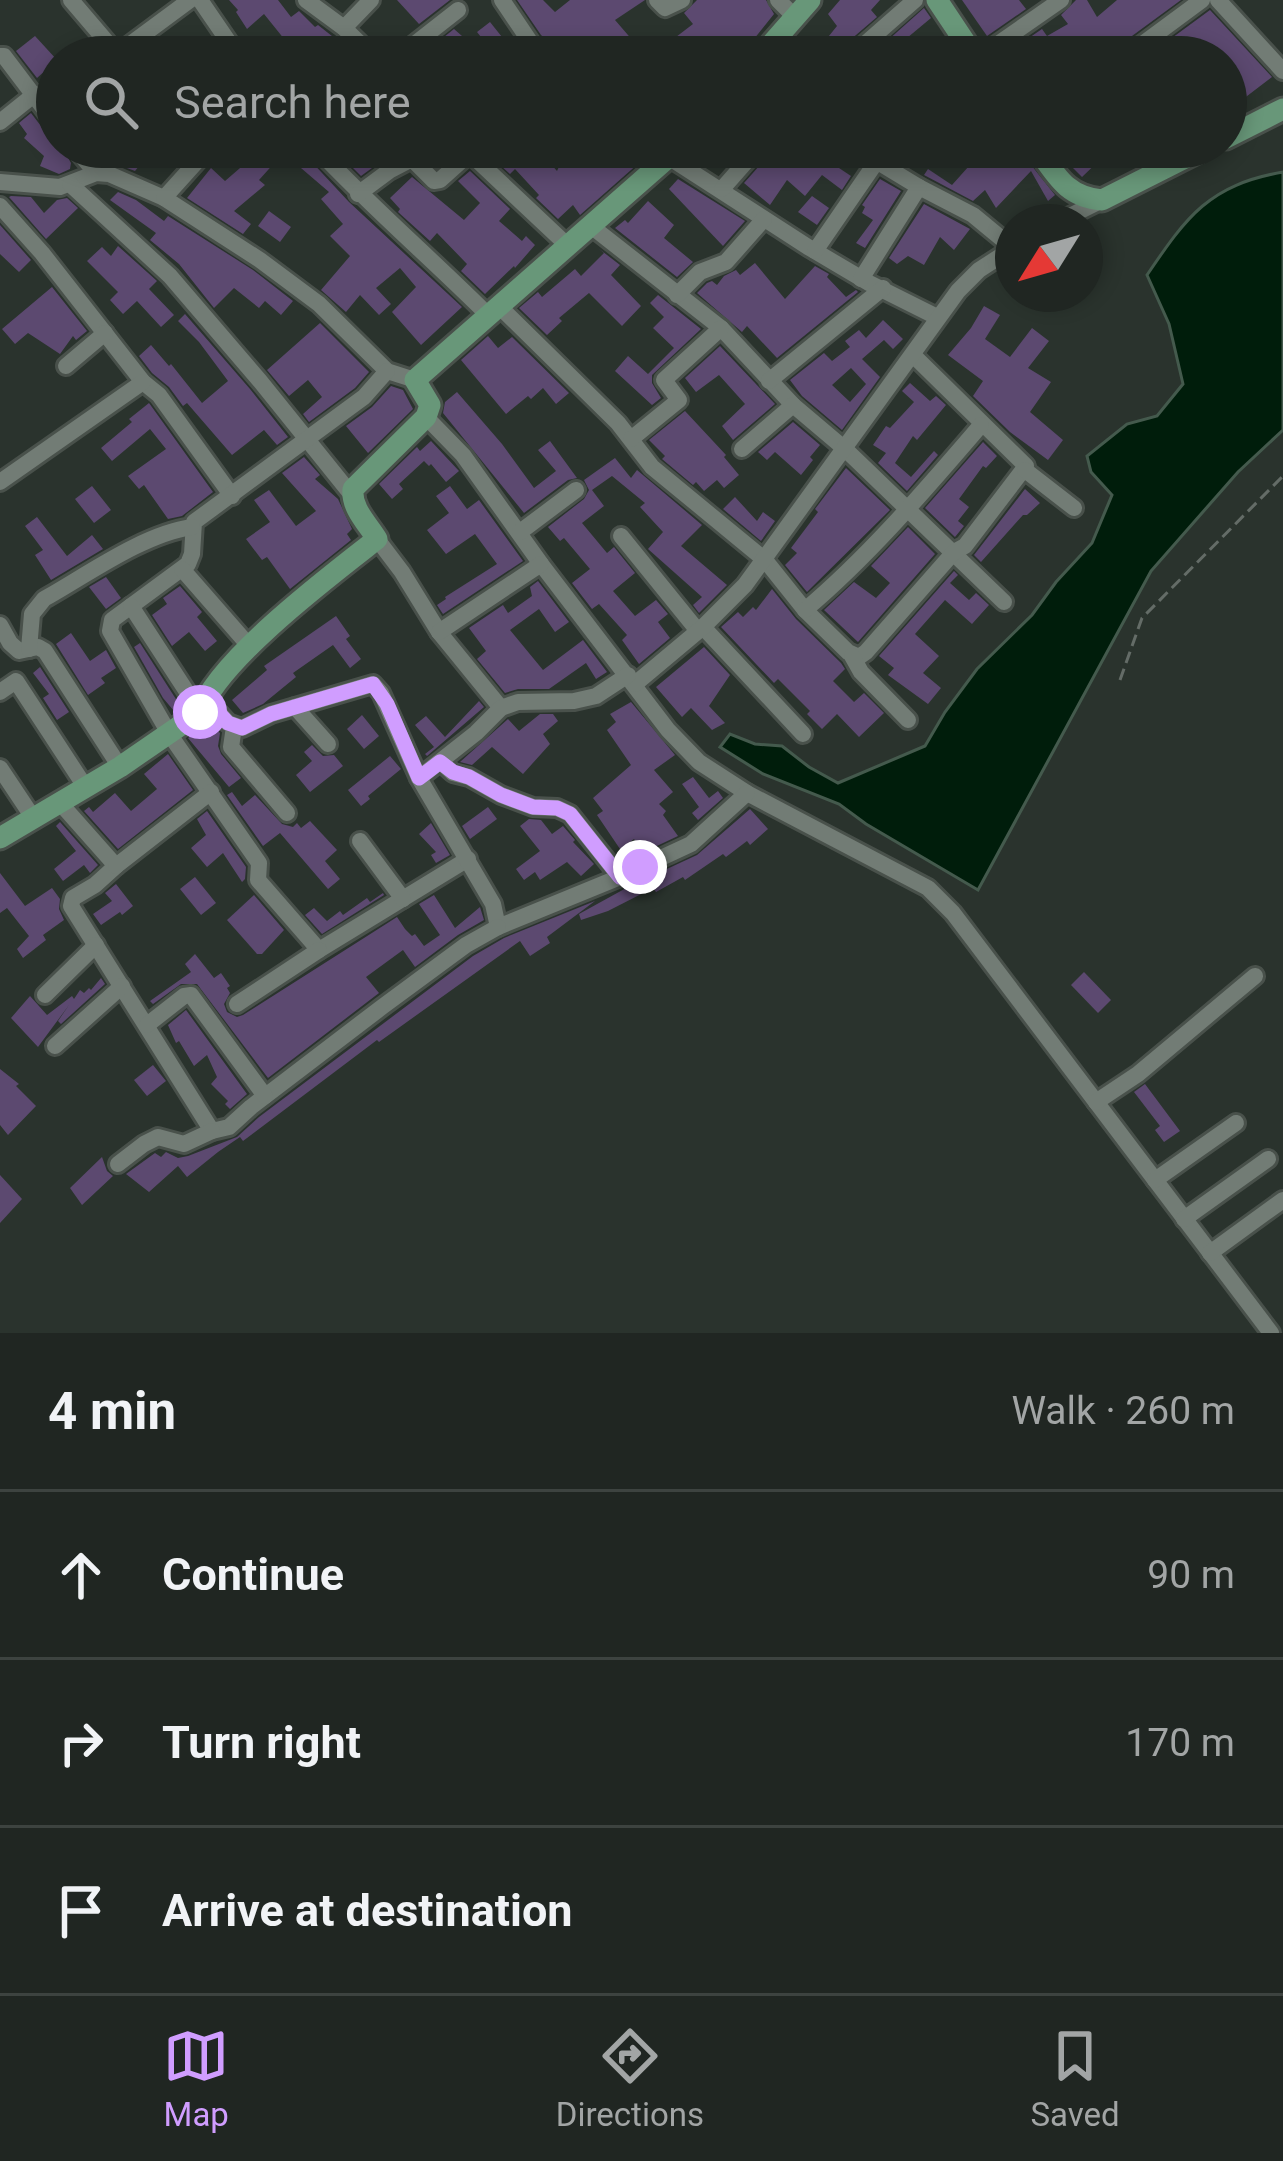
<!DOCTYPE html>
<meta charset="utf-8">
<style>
:root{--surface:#202622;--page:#282e2a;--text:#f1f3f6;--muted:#a2a5a5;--line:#3d4340;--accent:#d09dff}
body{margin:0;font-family:Roboto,sans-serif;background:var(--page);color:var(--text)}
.compass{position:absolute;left:995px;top:204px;width:108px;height:108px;border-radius:50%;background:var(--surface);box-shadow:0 6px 18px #0003;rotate:233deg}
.stop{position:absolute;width:36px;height:36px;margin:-27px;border:9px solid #d09dff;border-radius:50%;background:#fff}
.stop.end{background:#d09dff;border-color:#fff;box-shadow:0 3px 12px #0008}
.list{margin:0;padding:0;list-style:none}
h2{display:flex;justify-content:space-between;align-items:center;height:156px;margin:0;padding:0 48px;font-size:51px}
h2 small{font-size:39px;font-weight:400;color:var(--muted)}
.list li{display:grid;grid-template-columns:78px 1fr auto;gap:36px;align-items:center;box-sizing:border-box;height:168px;padding:0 48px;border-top:3px solid var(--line)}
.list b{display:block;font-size:45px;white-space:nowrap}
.list em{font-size:39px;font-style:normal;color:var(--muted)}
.icon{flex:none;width:66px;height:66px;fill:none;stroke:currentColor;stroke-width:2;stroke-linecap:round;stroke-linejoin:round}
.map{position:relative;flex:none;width:1283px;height:1333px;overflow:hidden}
.search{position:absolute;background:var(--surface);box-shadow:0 6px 18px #0003;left:36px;right:36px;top:36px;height:132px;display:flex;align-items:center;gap:30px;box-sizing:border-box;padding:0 42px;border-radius:66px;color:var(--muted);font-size:45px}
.sheet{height:660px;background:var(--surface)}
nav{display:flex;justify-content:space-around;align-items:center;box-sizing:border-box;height:168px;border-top:3px solid var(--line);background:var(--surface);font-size:33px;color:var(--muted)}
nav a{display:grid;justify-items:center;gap:6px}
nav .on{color:var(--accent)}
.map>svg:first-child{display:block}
.water{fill:#001d0b;stroke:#445a4d;stroke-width:3}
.building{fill:#5c4970;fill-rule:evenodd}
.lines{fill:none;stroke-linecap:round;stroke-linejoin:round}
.minor-casing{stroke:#49514b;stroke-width:22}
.major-casing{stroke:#49514b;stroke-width:27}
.path{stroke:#646c67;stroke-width:3;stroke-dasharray:12 6;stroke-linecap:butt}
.minor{stroke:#727c75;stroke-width:16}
.major{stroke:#689779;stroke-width:21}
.route{stroke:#d09dff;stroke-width:15}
</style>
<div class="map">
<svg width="1283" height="1333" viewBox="0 0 1283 1333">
<rect width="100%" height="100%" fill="#2a332d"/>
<path class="water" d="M1283 172V430L1238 472 1151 571 978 890 866 824 839 804 763 774 720 747 730 734 755 744 782 746 809 767 838 783 925 746 945 712 977 669 1032 615 1056 582 1092 543 1112 495 1091 472 1087 456 1127 424 1157 416 1183 384 1169 324 1147 275C1187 216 1209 185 1283 172Z"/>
<g class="building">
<polygon points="229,0 278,0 291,17 299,11 315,27 318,25 337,40 315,57 297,38 289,45 264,14 247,29 236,12 238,10"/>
<polygon points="397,0 450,0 419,24"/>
<polygon points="517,0 543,0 555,12 570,0 645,0 615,20 647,57 566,57 541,35"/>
<polygon points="697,0 766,0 774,14 754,39 745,57 678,57 687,50 676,37 693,24 684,13"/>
<polygon points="840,0 880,0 871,10 877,17 842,47 838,57 812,57 837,26 828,14"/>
<polygon points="962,0 1019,0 1026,9 987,36"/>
<polygon points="1076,0 1087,0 1097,17 1117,0 1181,0 1117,47 1112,57 1001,57 1042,29 1047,36 1068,24 1061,15"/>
<polygon points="924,8 931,18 895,48 904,57 869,57"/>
<polygon points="1210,10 1272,77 1234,106 1226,96 1226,57 1146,57"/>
<polygon points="490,22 510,47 515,42 522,53 519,57 501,57 503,55 496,48 492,51 477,32"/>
<polygon points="454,29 462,36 455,43 464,57 419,57"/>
<polygon points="35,36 57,60 37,78 16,51"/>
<polygon points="31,113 47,134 57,139 57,147 62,147 71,163 70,169 59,174 40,166 44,156 24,138 27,134 19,123"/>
<polygon points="121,147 129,147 144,160 135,171 108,161"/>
<polygon points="230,147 263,147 277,160 259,180 265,185 234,211 251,224 243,234 187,198 211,168 225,181 247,162"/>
<polygon points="348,147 409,147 383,160 361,176 339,154"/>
<polygon points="490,147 510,147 515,153 522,147 536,147 557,171 568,147 616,147 626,156 634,147 644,147 648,155 580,215 573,205 558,219 536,198 539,195 515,169 510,174 500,165 503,162"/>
<polygon points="788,147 840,147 847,158 839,168 851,176 842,190 822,175 805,196 787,180 770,205 744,183 767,157 777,166"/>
<polygon points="986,147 1021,147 1024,156 1055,195 1048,201 1031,171 996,208 985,190 973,201 924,175 928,169 952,185"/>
<polygon points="1058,147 1145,147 1123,168 1107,153 1082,177 1061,156 1063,154"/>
<polygon points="309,159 349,202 462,307 421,345 392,312 416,287 400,268 376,288 391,304 379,315 360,295 346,312 321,290 350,256 330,236 343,224 321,199 329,192 301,168"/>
<polygon points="470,171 510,209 499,221 522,241 526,236 535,245 515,268 514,266 485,294 461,271 467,264 437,233 430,241 398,212 400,209 390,198 412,177 464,220 480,203 458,181"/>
<polygon points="678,179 745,221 723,246 669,189"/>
<polygon points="880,179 901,191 865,248 856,243 873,220 862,213 865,207 862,205"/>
<polygon points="118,192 136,200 164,221 168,216 253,270 293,301 281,315 265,301 259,308 234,288 214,308 179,264 150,240 156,233 110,200"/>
<polygon points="11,196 31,197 44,213 57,200 67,198 78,208 46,239 9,197"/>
<polygon points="812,196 829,208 817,225 798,212"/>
<polygon points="648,201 674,225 664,238 693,262 677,277 615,228 625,220 628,223"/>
<polygon points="924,204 970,229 954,250 940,237 924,265 908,256 897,264 889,258"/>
<polygon points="269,211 291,227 280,242 258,226"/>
<polygon points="0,225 31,260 19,272 0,254"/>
<polygon points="118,246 157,281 149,289 174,315 161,327 137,301 123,314 110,300 118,292 87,261 102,247 111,256"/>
<polygon points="598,248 620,265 611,275 641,306 622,326 589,293 559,318 562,321 547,335 519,308 538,292 542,297 575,269 581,276 604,253"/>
<polygon points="755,263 785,299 815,266 829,274 827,277 846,297 856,290 858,292 777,358 747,326 742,332 697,293 707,283 712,281 717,285 724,276 736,270 740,275"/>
<polygon points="52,287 87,331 76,340 73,336 60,354 28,333 15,344 2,329"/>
<polygon points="658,295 701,329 652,375 652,383 661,398 652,405 615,371 628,356 648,374 674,348 653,328 664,317 650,303"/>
<polygon points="984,306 1000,315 985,339 1010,357 1032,328 1049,341 1028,368 1051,382 1030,412 1063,440 1048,460 1010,432 973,396 983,381 948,355 971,328"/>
<polygon points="185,314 250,389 288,437 277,445 264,430 232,455 187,403 183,406 169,387 152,373 139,356 151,345 169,366 171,364 202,403 228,381 199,342 178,321"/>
<path d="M883 320 903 339 893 349 884 340 862 359 880 377 842 430 802 396 790 380 824 353 832 361 850 347 845 341 859 330 866 338ZM851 368 866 384 850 402 832 385Z"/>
<polygon points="320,323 369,372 355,388 309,422 303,414 322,397 308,380 289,396 267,370"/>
<polygon points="488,336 498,348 512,337 569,393 556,404 543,388 531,399 528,396 506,414 461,360"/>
<polygon points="720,346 775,404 733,440 722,426 745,404 719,375 696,392 685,378"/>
<polygon points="910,383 930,401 936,396 946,405 917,440 913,436 895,463 911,477 934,451 938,455 907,491 878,463 886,453 873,445 886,426 890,428 914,402 902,391"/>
<polygon points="391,386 403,390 413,409 368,453 346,426 372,407"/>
<polygon points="457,392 502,444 534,488 556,471 538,450 550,441 577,478 568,480 524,513 443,413 445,402"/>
<polygon points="149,403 213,492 182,516 168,519 144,485 139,489 128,476 166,449 150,429 112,461 101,448 132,422 129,419"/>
<polygon points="685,411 726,455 724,457 739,475 724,488 717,480 704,491 696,482 693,485 662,459 665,456 649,440"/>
<polygon points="793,422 820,445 810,457 813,460 801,475 775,452 767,460 758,452"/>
<polygon points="431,441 459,471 446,482 431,464 429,466 424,461 399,484 403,489 392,499 379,484 417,447 420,451"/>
<polygon points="983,442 997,456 986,468 983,466 959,499 969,507 958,521 964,526 955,537 925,508"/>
<polygon points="304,457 320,475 315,479 338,499 352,529 347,534 351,540 290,589 267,557 262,560 246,539 270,522 254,500 269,490 296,526 316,511 282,473"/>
<polygon points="615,458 631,478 637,470 702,525 681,546 727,585 699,613 693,605 702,597 648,549 663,532 640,507 645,503 612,476 592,490 604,506 582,523 607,553 614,547 635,573 613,591 635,616 656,600 668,614 658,622 670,638 639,664 622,640 627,635 599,604 592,609 572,583 590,569 564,538 560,541 548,527 584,499 589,490 584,480"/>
<polygon points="846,468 890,510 807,592 785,565 797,553 791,548 818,512 815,509"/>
<polygon points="92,486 111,510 94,523 75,499"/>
<polygon points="450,486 467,509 479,500 523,561 443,614 437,605 446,599 445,597 497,564 475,534 446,554 427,530 449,513 436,496"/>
<polygon points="1025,489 1040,503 1027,515 1023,515 981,562 974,555"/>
<polygon points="735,497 757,521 763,512 775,521 761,541 723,509"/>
<polygon points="37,517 67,556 92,535 103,549 51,580 35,555 43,550 25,526"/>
<polygon points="908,527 935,554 858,642 824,610 854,582 876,598 890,583 871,566"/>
<polygon points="954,571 958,575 950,583 969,600 976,593 989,605 972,624 945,600 915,634 939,656 923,673 941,688 928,704 888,675 894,668 879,656"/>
<polygon points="106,577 121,598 106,609 89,587"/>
<polygon points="538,581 569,622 555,632 539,609 510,630 543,670 583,640 607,672 596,679 586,663 549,689 518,689 505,693 477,659 486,651 469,628 503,605 508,613 532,596 530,587"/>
<polygon points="180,586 202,612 197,617 217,641 205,651 189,632 172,646 152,615 167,604 163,598"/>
<polygon points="772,589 796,619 841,663 845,669 833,681 854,702 864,693 884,713 859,737 837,714 822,729 807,714 810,711 778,679 774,683 721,627 738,612 743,617 753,607 756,610"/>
<polygon points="336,616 350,636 346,639 361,659 350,668 333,645 293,673 296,677 263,704 243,713 232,700 267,670 264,666"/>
<polygon points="71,633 90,661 106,650 116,668 101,678 105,683 88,695 56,644"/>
<polygon points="140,643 181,707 174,711 163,698 134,647"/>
<polygon points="704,647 730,675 709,706 725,723 712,730 691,708 682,717 656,687"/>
<polygon points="40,667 69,712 57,720 43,698 49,694 33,673"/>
<polygon points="479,701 484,707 427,756 425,754 434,747 415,725 426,716 445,737"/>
<polygon points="631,702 675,755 654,770 673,792 659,804 666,811 663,815 678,836 644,852 634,839 620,849 597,815 603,811 593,798 631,765 607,730 616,722 610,714"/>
<polygon points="540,714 553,714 558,721 543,734 550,744 523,774 492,747 472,765 460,762 508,719 519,731"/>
<polygon points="362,715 379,736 364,749 347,729"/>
<polygon points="210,723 220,733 218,746 221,754 241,778 229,787 188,738"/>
<polygon points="312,745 323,756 334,755 343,766 310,792 296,775 312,761 304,752"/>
<polygon points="168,754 193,790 118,849 84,811 89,807 93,812 115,793 131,811 157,789 144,774"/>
<polygon points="390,756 401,769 368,796 370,799 361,806 348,790"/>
<polygon points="693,777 709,798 718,791 723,798 698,820 692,813 699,807 682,784"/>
<polygon points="232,792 242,806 255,795 282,824 293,827 297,823 301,828 310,821 337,850 325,861 340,879 328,889 280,833 263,846 227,795"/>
<polygon points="488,807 497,819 470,839 462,826"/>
<polygon points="750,809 768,829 750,845 747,841 726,857 723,854 685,880 683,877 656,892 653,888 608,911 581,920 579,914 628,887 697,855"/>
<polygon points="207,811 246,867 245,879 242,882 223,853 207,867 191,848 206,835 197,819"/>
<polygon points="529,819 541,820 552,834 563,826 575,840 573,842 594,864 581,876 567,862 540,880 535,872 524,880 516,869 540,851 520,826"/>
<polygon points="60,822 98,865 90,873 84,865 63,881 54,869 76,851 56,826"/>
<polygon points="431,823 450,855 436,863 431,855 436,852 419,834"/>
<polygon points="0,873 25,906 52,888 60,899 59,909 64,920 43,935 46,940 23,958 17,949 29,936 7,908 0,913"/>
<polygon points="195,877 216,903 201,915 180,889"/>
<polygon points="116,884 133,906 122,915 120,912 101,925 93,914 112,901 105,893"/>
<polygon points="383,893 384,895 322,934 305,915 314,908 327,921 340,911 343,915 367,898 370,902"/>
<polygon points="254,895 284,930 262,954 257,954 227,920"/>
<polygon points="434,895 455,928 480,907 484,920 458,935 415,967 403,950 366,977 379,993 268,1078 197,984 181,984 153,1004 150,1001 191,972 185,964 195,954 214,978 221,973 230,986 227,988 230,993 224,1004 227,1012 237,1017 243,1015 397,917 405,929 412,936 415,934 424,946 440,935 419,904"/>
<polygon points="595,901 547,937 550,943 530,956 520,941 379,1042 377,1040 243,1141 240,1137 218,1152 187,1177 178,1166 149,1192 126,1174 155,1153 161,1157 166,1152 178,1158 188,1156 237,1137 259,1117 473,956 504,938"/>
<polygon points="1084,972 1111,1000 1098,1013 1071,985"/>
<polygon points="101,978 105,984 61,1024 58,1021 69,1005 38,1047 11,1018 30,996 47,1015 72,996 74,999 80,990 84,993 89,988 91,990"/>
<polygon points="186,1010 247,1094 230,1109 225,1104 228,1101 211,1084 217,1077 207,1055 194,1066 179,1041 176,1043 168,1025"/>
<polygon points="153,1065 166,1081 147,1096 134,1080"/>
<polygon points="0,1069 19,1084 16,1086 36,1106 8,1135 0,1125"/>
<polygon points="1145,1084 1180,1131 1164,1142 1155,1130 1160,1126 1134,1092"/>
<polygon points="102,1157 107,1171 113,1176 82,1205 70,1188"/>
<polygon points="0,1175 22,1199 0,1223"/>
</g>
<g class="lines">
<g class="minor-casing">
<g id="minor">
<polyline points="71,0 117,54"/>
<polyline points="200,0 239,57"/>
<polyline points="306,0 344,28 374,57"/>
<polyline points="502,0 533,46 547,57"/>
<polyline points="657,0 665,8 682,0"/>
<polyline points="778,0 795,17"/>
<polyline points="1218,0 1283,71"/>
<polyline points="344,28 371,0"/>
<polyline points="0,56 4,56 57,126"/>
<polyline points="113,57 190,0"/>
<polyline points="398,57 458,10"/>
<polyline points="850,57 915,0"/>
<polyline points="979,57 1061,0"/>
<polyline points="1125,57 1202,0"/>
<polyline points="0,122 35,94"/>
<polyline points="74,147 96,173"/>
<path d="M315 147C370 206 432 259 489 316"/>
<polyline points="463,147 567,245"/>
<polyline points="657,147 670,158 808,247 869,283 937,317"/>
<polyline points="853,147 919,187 973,215 1013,248"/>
<polyline points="0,182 60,187 96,173 109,174 164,198 260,260 319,304 387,371 415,380"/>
<polyline points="70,184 170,276 260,381 351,494"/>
<polyline points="722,189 759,147"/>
<polyline points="358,194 389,171 412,159 434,181 440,180 469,154"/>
<polyline points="164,198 210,147"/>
<polyline points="0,206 42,253 143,382 159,395 232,496"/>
<polyline points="1058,222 1102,200"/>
<polyline points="591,226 721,328 793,405 845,449 1004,602"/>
<polyline points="815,251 877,161"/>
<polyline points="861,279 919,187"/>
<polyline points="677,295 700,272 726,262 764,219"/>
<polyline points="500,307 618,423 652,467 765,560 805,610 848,652 859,657 866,652 954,552 965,546 1026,466 914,356"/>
<polyline points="66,366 105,333"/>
<polyline points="387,371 364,397 194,522 192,554 188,564 112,620 110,631 170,735 259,863 258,880 319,950 468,859"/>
<polyline points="769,381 883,288"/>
<polyline points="426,417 463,455 541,564 668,730 699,762 747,793 928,888 953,913 1271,1333"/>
<polyline points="631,439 679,400 664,380 721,328"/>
<polyline points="742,449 793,405"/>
<polyline points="1025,470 1074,508"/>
<polyline points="0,482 143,382"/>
<polyline points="520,532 576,490"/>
<polyline points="621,536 698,631"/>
<polyline points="377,539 402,572 439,632 501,708"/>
<polyline points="182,569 251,648"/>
<polyline points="131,606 200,712"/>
<path d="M805 610C870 555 925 490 981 425"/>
<polyline points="0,625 10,643 19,651 38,647 45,651 120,767"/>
<polyline points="703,627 803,734"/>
<polyline points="439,632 541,564"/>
<path d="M29 649 32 614 44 599C87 575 143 534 192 527"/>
<polyline points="852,656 861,672 908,720"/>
<polyline points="635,684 703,627 745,585 958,291 979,270 1013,248"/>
<polyline points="0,692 16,681 86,788"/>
<polyline points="205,698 228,723 242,728 271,714 373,684 381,693 419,778 493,904 498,927 620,877 691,844 747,793"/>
<polyline points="295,707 328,744"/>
<polyline points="234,727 231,747 287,813"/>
<polyline points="441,762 453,773 469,777 501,795 533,807 557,808 570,814 620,877"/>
<polyline points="0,768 34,819"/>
<polyline points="419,778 476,733 501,708 518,702 574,701 596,696 628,675"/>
<polyline points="61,804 116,866 95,885 73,898 71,906 212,1131 229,1127 251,1107 382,1007 466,945 498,927"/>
<polyline points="360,841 403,899"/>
<polyline points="116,866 211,792"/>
<polyline points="45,995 96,945"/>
<polyline points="237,1004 319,950"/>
<polyline points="147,1025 184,996 191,995 265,1096"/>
<polyline points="55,1046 122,986"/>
<polyline points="1096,1102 1138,1074 1255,976"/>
<polyline points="118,1164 144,1144 158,1137 184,1144 212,1131"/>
<polyline points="1155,1180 1236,1123"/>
<polyline points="1184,1219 1268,1159"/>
<polyline points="1210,1253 1283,1200"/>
</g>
</g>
<g class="major-casing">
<g id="major">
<polyline points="937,0 975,57"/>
<polyline points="760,57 810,0"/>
<polyline points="1226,138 1283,109"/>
<path d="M1036 147C1056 175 1066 197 1102 200L1207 147"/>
<path d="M0 838 120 767 200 712C218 660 331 575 377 539 367 523 351 508 353 489L426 417 430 405 415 380 680 147"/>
</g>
</g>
<polyline class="path" points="1120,680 1142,618 1283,476"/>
<use href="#minor" class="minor"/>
<use href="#major" class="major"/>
</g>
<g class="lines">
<polyline class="route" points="200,712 205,698 228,723 242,728 271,714 373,684 387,704 419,778 440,762 453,772 469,777 501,795 533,807 557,808 570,814 620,877 640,867"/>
</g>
</svg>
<svg class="compass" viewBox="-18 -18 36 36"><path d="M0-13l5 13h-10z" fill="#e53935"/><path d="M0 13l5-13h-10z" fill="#a2a5a5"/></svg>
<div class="stop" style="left:200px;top:712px"></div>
<div class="stop end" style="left:640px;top:867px"></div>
<div class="search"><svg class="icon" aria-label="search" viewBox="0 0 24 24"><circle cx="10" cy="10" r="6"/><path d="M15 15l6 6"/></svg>Search here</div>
</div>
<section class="sheet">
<h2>4 min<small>Walk · 260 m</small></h2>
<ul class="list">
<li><svg class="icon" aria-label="ahead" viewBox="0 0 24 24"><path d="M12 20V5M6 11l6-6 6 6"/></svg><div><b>Continue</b></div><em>90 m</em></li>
<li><svg class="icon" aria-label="right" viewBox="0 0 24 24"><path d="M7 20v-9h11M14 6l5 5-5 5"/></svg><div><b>Turn right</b></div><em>170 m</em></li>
<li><svg class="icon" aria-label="arrive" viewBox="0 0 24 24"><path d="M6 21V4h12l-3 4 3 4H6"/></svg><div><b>Arrive at destination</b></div></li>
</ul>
</section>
<nav>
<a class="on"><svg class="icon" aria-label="map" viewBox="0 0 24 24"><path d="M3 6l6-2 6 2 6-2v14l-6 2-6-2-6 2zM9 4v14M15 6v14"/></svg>Map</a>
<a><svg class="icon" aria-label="directions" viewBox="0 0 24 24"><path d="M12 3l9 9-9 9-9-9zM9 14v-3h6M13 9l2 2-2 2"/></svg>Directions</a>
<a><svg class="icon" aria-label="saved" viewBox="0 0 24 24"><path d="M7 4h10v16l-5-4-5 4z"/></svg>Saved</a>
</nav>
